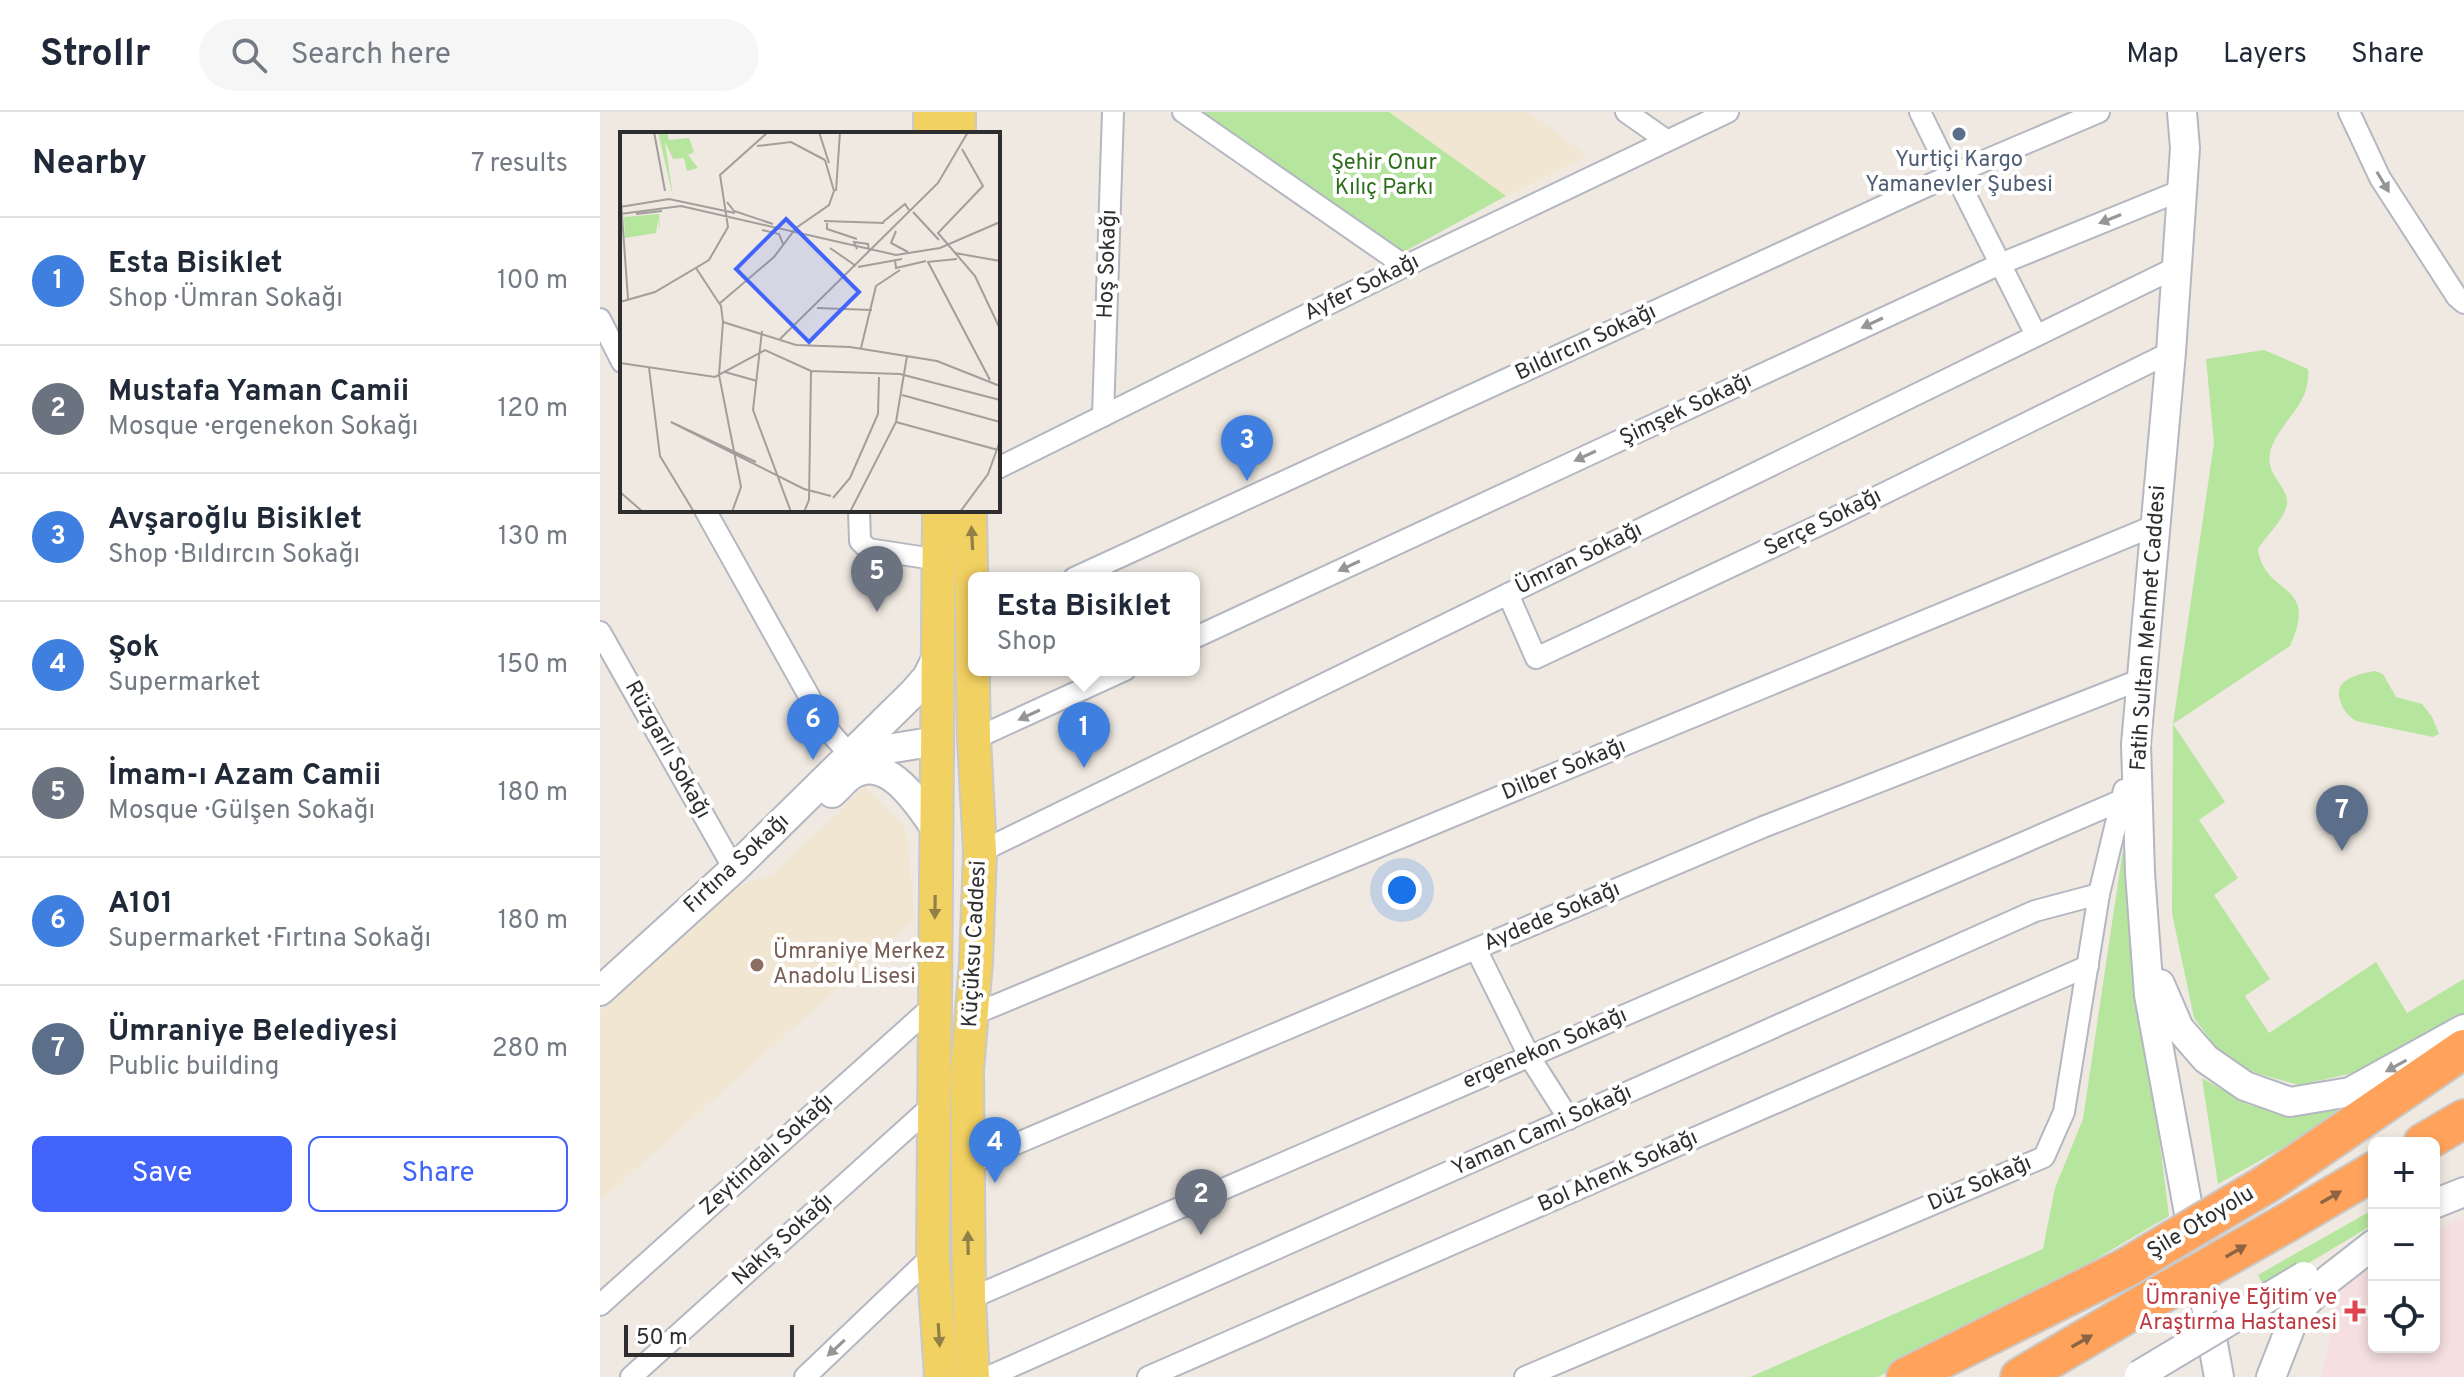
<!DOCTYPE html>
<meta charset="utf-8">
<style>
:root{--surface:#fff;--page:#f6f6f7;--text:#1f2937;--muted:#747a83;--line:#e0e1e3;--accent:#4264fb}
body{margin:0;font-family:Overpass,sans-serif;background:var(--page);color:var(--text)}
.controls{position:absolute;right:24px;bottom:24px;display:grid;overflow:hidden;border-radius:12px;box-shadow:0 4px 12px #0003}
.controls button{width:72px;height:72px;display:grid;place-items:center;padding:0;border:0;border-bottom:2px solid var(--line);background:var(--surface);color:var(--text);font:40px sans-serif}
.scale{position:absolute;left:24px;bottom:20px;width:170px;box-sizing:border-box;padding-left:8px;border:4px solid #2e2e2e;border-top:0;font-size:22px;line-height:28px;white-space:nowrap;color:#2e2e2e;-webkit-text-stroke:6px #fff;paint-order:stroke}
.you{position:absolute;left:802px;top:778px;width:28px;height:28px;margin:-20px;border:6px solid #fff;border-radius:50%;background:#1a73e8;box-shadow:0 0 0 12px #1a73e833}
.badge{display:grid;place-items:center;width:52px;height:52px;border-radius:50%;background:var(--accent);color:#fff;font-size:26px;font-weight:700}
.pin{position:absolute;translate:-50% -66px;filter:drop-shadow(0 2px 4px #0008)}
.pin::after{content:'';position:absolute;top:42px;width:28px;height:24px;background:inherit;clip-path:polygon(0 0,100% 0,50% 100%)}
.popup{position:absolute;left:368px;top:460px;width:232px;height:104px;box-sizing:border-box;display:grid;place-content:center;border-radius:12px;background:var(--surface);filter:drop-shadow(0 2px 6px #0005);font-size:26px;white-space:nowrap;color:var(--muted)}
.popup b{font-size:30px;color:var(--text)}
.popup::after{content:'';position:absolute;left:50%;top:100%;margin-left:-16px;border:16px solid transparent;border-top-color:var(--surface)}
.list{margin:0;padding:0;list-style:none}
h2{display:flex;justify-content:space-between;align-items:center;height:104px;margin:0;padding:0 32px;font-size:34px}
h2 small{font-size:26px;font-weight:400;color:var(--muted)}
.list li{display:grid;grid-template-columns:52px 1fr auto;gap:24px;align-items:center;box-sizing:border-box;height:128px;padding:0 32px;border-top:2px solid var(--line)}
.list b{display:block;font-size:30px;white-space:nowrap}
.list p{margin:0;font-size:26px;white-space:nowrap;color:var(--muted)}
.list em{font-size:26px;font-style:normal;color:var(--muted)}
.actions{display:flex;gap:16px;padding:24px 32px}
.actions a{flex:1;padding:18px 0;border:2px solid var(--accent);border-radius:12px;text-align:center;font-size:28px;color:var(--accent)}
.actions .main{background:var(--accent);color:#fff}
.icon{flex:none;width:44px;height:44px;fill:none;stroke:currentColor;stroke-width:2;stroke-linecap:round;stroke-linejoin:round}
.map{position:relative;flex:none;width:1864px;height:1265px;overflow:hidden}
header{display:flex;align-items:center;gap:48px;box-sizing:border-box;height:112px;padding:0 40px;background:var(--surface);border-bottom:2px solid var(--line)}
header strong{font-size:38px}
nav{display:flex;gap:44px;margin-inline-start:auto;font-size:28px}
.search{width:560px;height:72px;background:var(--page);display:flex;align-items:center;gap:20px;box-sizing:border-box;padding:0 28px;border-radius:44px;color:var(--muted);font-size:30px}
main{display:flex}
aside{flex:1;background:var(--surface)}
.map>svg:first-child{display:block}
.education{fill:#f0e6d1}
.medical{fill:#f5dfe0}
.green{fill:#b6e59e}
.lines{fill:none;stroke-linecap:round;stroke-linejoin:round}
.street-casing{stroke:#b4b7c1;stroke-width:24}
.secondary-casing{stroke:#b4b7c1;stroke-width:32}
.primary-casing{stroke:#c9c9c9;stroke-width:36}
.highway-casing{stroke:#c9c9c9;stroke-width:42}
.street{stroke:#fff;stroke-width:20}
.secondary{stroke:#fff;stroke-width:28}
.primary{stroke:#f2d163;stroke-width:32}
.highway{stroke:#ffa35c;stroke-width:38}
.secondary-bridge-casing{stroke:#b4b7c1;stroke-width:32;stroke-linecap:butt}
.highway-bridge-casing{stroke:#c9c9c9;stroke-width:42;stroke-linecap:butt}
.secondary-bridge{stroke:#fff;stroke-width:28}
.highway-bridge{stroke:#ffa35c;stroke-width:38}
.oneway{fill:#969696}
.oneway2{fill:#908048}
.oneway3{fill:#8c6343}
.service-dot{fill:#5c6f8a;stroke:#fff;stroke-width:3}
.education-dot{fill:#8d6e63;stroke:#fff;stroke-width:3}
.health-dot{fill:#e0444e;stroke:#fff;stroke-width:3}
.labels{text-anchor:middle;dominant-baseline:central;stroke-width:8;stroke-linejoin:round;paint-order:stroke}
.service-label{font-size:22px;fill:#4e5e75;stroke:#fff}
.park-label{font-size:22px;fill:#2c6e1b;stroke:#fff}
.street-label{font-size:22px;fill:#2e2e2e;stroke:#fff}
.education-label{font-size:22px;fill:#785e54;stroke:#fff;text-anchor:start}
.health-label{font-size:22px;fill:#be3a42;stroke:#fff;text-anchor:end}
.inset-road{fill:none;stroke:#a29e99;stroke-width:2}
.view{fill:#4264fb;fill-opacity:0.15;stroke:#4264fb;stroke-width:4}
.inset-edge{fill:none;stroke:#2e2e2e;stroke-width:4}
</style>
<header>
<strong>Strollr</strong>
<div class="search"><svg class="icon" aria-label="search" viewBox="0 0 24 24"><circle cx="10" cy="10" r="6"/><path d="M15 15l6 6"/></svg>Search here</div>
<nav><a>Map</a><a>Layers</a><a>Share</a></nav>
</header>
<main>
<aside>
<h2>Nearby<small>7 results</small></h2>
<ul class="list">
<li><span class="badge" style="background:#3f7fe0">1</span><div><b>Esta Bisiklet</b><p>Shop · Ümran Sokağı</p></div><em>100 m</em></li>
<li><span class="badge" style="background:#6b7280">2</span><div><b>Mustafa Yaman Camii</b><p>Mosque · ergenekon Sokağı</p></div><em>120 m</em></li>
<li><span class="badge" style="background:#3f7fe0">3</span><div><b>Avşaroğlu Bisiklet</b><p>Shop · Bıldırcın Sokağı</p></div><em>130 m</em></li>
<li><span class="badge" style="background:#3f7fe0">4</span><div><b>Şok</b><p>Supermarket</p></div><em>150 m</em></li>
<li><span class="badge" style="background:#6b7280">5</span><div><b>İmam-ı Azam Camii</b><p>Mosque · Gülşen Sokağı</p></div><em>180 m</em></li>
<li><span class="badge" style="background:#3f7fe0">6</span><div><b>A101</b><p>Supermarket · Fırtına Sokağı</p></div><em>180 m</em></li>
<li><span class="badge" style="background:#5c6f8a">7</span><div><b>Ümraniye Belediyesi</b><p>Public building</p></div><em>280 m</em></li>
</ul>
<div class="actions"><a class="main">Save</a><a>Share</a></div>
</aside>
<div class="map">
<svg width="1864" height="1265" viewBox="0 0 1864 1265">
<rect width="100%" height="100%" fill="#efe9e1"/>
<g class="education">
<polygon points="789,0 928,0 987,43 906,84"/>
<polygon points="265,674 306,717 315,807 0,1089 0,900 138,774 173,763"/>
</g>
<polygon class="medical" points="1864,1105 1864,1265 1722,1265 1741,1174 1774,1154 1774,1235 1834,1235 1834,1119"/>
<g class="green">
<polygon points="601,0 789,0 906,84 800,142"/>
<path d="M1664 238 1708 257C1711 292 1684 305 1672 334 1660 364 1694 376 1686 396 1681 411 1666 424 1658 437 1664 485 1720 468 1690 534L1573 612 1625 690 1599 708 1638 766 1614 783 1670 867 1645 884 1669 921 1776 850 1807 901 1864 867V901L1753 961 1699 973 1656 961 1622 943 1594 906 1572 801 1573 612 1614 331 1606 247Z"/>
<path d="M1775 559 1783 562 1796 585 1822 592 1832 605 1839 622 1833 625 1756 609C1747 603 1743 598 1740 588 1733 567 1759 562 1775 559Z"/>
<polygon points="1523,737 1569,1104 1430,1186 1278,1265 1150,1265 1443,1137 1455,1076 1483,1007"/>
<polygon points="1602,966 1649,993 1707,999 1762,992 1618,1072"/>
<polygon points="1774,1097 1774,1112 1665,1177 1658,1163"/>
</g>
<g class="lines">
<g class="street-casing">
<g id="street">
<polyline points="583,0 805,154"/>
<polyline points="1026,0 1066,28"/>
<polyline points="1320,0 1351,63"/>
<polyline points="1749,0 1780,66 1857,185 1864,191"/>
<polyline points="1355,62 1436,223"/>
<polyline points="0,207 22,250"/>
<polyline points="503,304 513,0"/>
<polyline points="398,356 805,154 1128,0"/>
<polyline points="105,398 228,618 250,643"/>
<polyline points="259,398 260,429 268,437 340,448"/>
<polyline points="474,466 1351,63 1499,0"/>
<polyline points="908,482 936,546 1230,408 1571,240"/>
<polyline points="0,520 134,757"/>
<polyline points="594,526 1400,152 1582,78"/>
<polyline points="374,627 525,558"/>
<polyline points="380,740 1577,155"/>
<polyline points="876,837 929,944 969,1007"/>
<polyline points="372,903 1556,413"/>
<polyline points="366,1053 1163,715 1542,567"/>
<polyline points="369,1187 1522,688"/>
<polyline points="0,1193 334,893"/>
<polyline points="31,1265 335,991"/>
<polyline points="205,1265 333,1143"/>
<polyline points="388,1265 1435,799 1499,782"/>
<polyline points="548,1265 1488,854"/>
<polyline points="925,1265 1444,1045 1464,1000 1499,782 1524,678"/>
</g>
</g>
<g class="secondary-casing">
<g id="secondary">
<polyline points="1582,0 1585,36 1571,240 1536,632 1540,761 1549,883 1619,1265"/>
<polyline points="250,643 337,629"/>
<path d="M232 681C238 676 244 668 250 664 287 639 319 693 336 717"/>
<polyline points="1560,872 1579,916 1606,947 1645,974 1690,990 1750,980 1864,917"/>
<polyline points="0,879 134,757 313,581 327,565 339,541"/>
<polyline points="1834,1092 1864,1080"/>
<polyline points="1671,1265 1696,1201 1729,1167 1774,1132"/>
</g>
</g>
<g class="primary-casing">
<g id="primary">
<polyline points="359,0 359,22"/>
<polyline points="330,22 330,0"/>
<polyline points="339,398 333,1143 341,1265"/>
<polyline points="370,398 374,627 380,740 376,850 367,959 369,1187 373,1265"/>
</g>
</g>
<g class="highway-casing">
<g id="highway">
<polyline points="1823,1031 1864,1007"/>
<polyline points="1668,1071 1864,937"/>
<polyline points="1688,1110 1774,1059"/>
<polyline points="1306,1265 1527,1155"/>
<polyline points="1420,1265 1544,1192"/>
</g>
</g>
<use href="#street" class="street"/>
<use href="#secondary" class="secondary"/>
<use href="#primary" class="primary"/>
<use href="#highway" class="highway"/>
<g class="secondary-bridge-casing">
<polyline id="secondary-bridge" points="1539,1263 1704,1164"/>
</g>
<g class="highway-bridge-casing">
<g id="highway-bridge">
<polyline points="1527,1155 1668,1071"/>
<polyline points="1544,1192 1688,1110"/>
</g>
</g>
<use href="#secondary-bridge" class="secondary-bridge"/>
<use href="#highway-bridge" class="highway-bridge"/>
</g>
<defs><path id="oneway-solid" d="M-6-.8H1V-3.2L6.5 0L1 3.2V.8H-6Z" transform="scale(2)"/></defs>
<g class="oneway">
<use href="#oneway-solid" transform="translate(1783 70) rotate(59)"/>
<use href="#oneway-solid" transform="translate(1510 107) rotate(158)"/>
<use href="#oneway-solid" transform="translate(1272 211) rotate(155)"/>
<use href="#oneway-solid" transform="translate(985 344) rotate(155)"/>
<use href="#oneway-solid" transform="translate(749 454) rotate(155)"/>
<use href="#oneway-solid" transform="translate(429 603) rotate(155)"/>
<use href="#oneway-solid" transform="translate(1796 954) rotate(151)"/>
<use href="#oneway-solid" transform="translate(236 1236) rotate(137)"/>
</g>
<g class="oneway2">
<use href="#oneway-solid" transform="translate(372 426) rotate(-93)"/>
<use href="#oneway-solid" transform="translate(335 795) rotate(91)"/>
<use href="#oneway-solid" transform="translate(368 1131) rotate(-91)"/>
<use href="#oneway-solid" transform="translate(339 1223) rotate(86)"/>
</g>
<g class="oneway3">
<use href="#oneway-solid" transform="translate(1731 1085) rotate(-30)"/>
<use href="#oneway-solid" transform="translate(1636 1139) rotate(-30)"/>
<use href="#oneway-solid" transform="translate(1482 1229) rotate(-30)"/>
</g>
<circle class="service-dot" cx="1359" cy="22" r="8"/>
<circle class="education-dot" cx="157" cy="853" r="8"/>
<path class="health-dot" d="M1751 1187h8v8h8v8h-8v8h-8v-8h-8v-8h8z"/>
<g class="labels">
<g class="service-label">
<text x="1359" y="48">Yurtiçi Kargo<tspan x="1359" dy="25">Yamanevler Şubesi</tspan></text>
</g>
<g class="park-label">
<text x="784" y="51">Şehir Onur<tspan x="784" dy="25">Kılıç Parkı</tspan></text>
</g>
<g class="street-label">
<text transform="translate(508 152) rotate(-88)">Hoş Sokağı</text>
<text transform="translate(762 176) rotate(-26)">Ayfer Sokağı</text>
<text transform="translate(986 231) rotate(-25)">Bıldırcın Sokağı</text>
<text transform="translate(1086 298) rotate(-25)">Şimşek Sokağı</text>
<text transform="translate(1223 411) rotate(-26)">Serçe Sokağı</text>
<text transform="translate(979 447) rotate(-26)">Ümran Sokağı</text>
<text transform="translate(1549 516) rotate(-86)">Fatih Sultan Mehmet Caddesi</text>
<text transform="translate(67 638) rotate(61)">Rüzgarlı Sokağı</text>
<text transform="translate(964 658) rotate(-22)">Dilber Sokağı</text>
<text transform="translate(137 752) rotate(-43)">Fırtına Sokağı</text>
<text transform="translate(952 805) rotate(-23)">Aydede Sokağı</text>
<text transform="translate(375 832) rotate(-87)">Küçüksu Caddesi</text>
<text transform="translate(945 937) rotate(-23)">ergenekon Sokağı</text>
<text transform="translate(942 1019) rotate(-24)">Yaman Cami Sokağı</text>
<text transform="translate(167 1043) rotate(-42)">Zeytindalı Sokağı</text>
<text transform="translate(1018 1060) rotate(-24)">Bol Ahenk Sokağı</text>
<text transform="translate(1380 1072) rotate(-23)">Düz Sokağı</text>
<text transform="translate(1601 1111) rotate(-31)">Şile Otoyolu</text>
<text transform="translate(183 1128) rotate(-42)">Nakış Sokağı</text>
</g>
<g class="education-label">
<text x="173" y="840">Ümraniye Merkez<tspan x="173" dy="25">Anadolu Lisesi</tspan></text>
</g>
<g class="health-label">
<text x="1737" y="1186">Ümraniye Eğitim ve<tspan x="1737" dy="25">Araştırma Hastanesi</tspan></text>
</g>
</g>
<g transform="translate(20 20)">
<rect width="380" height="380" fill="#efe9e1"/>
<path d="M38 0H47L49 8 69 6 74 20 68 23 78 36 67 39 64 26 53 27 45 10 53 65ZM39 82 40 98 38 88 36 101 5 106 4 85Z" fill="#b6e59e"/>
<path class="inset-road" d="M34 0 45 59M199 0 209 31M137 14 171 10 205 28M342 17 363 54 318 101 355 144 380 197M0 55 8 167M216 59 220 0M107 70 114 79 153 92M0 75 49 67 115 81M293 80 319 108M0 82 61 74 276 123 320 116 380 90M16 82 42 79M204 89 264 91M263 90 285 72 289 78M207 91V97L237 107M142 98 159 102 163 112M276 99 271 111 288 120M210 116 236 134M237 117 234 110 248 112 249 119M335 121 380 129M275 128 276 136 306 129M307 130 337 127M308 130 370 248M238 135 282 127M76 136 101 174 103 190M0 170 35 160 89 128 108 95 100 43 148 0M99 172 154 125 176 96 209 73 214 59 205 28M197 176 252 178M103 190 99 243 121 355 112 380M103 190 176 213 230 215 317 229 380 254M142 199 133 278 171 380M160 207 318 51 348 0M241 216 256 154 280 138M0 231 95 245 145 218 191 239 280 242 380 268M29 236 40 324 74 380M105 240 137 249M282 263 380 290M276 290 378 318M136 330 51 290 184 357 211 364M0 360 23 380M213 366 230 346 258 282 259 245M184 380 189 368 191 239M230 380 276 290 287 224M340 380 368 342 380 309"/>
<path class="view" d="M166 87 239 160 189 210 116 137Z"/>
<rect width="380" height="380" class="inset-edge"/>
</g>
</svg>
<div class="controls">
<button>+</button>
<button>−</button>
<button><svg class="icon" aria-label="locate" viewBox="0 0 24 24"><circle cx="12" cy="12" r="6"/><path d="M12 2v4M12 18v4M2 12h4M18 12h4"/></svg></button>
</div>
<div class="scale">50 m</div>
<div class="you"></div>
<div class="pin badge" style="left:484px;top:656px;background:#3f7fe0">1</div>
<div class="popup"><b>Esta Bisiklet</b>Shop</div>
<div class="pin badge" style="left:601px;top:1123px;background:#6b7280">2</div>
<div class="pin badge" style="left:647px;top:369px;background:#3f7fe0">3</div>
<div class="pin badge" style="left:395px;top:1071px;background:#3f7fe0">4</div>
<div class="pin badge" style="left:277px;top:500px;background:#6b7280">5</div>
<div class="pin badge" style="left:213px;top:648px;background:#3f7fe0">6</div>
<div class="pin badge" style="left:1742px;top:739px;background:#5c6f8a">7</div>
</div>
</main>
